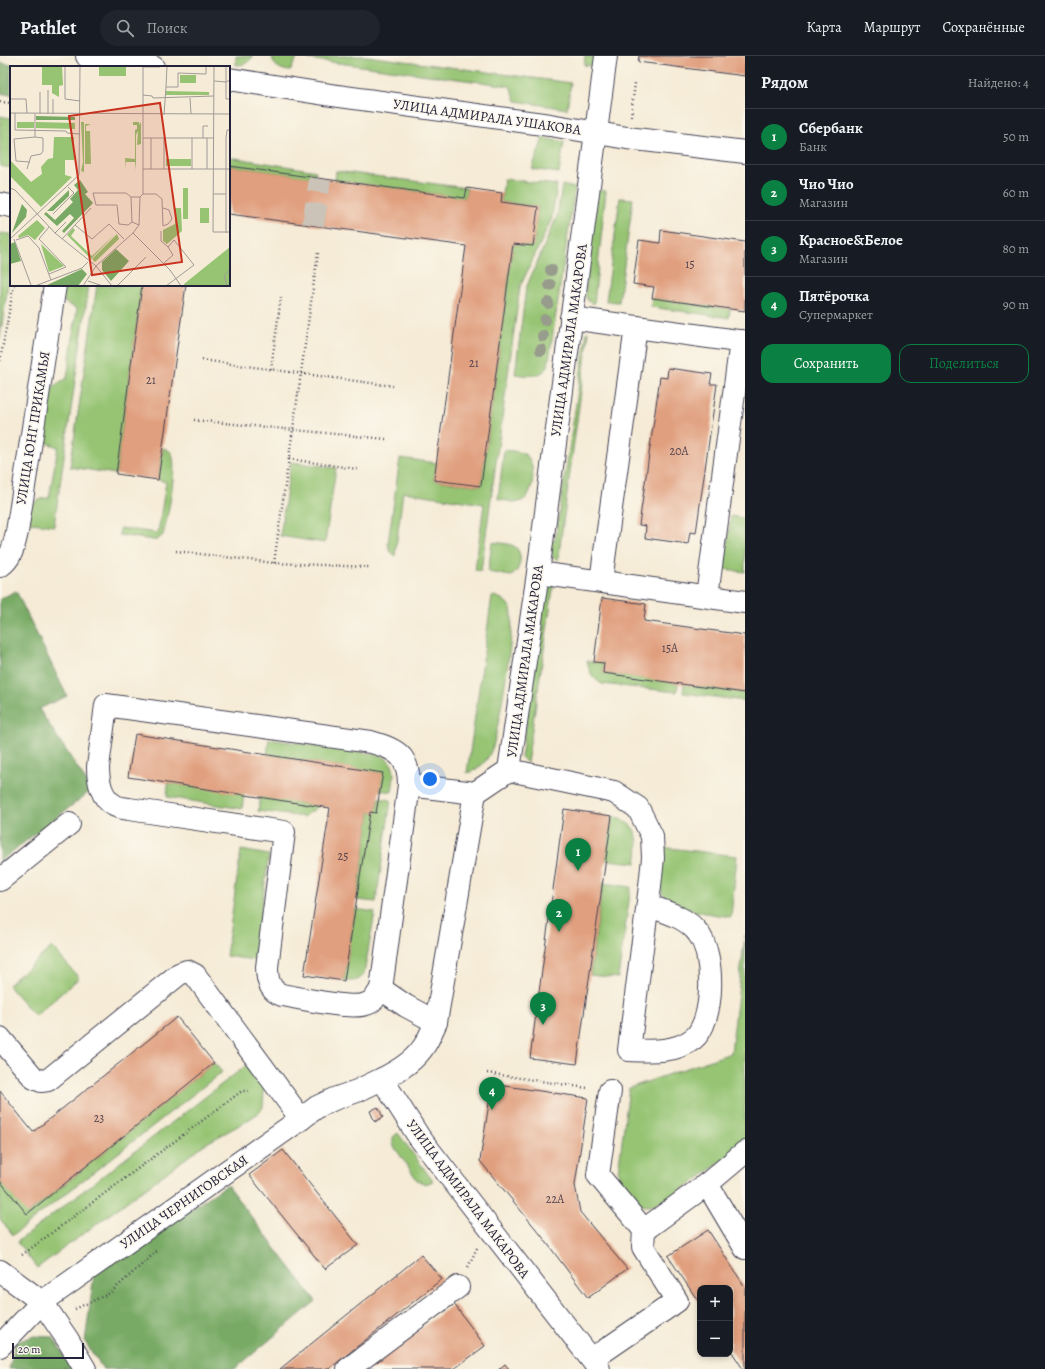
<!DOCTYPE html>
<html lang="ru">
<meta charset="utf-8">
<style>
:root{--surface:#171b24;--page:#20242c;--text:#f1f3f6;--muted:#9ea1a6;--line:#363941;--accent:#0b8043}
body{margin:0;font-family:Alegreya,serif;background:var(--page);color:var(--text)}
.controls{position:absolute;right:12px;bottom:12px;display:grid;overflow:hidden;border-radius:8px;box-shadow:0 2px 6px #0003}
.controls button{width:36px;height:36px;display:grid;place-items:center;padding:0;border:0;border-bottom:1px solid var(--line);background:var(--surface);color:var(--text);font:20px sans-serif}
.scale{position:absolute;left:12px;bottom:10px;width:72px;box-sizing:border-box;padding-left:4px;border:2px solid #22223b;border-top:0;font-size:11px;line-height:14px;white-space:nowrap;color:#22223b;-webkit-text-stroke:3px #fbf7ec;paint-order:stroke}
.you{position:absolute;left:430px;top:723px;width:14px;height:14px;margin:-10px;border:3px solid #fff;border-radius:50%;background:#1a73e8;box-shadow:0 0 0 6px #1a73e833}
.badge{display:grid;place-items:center;width:26px;height:26px;border-radius:50%;background:var(--accent);color:#fff;font-size:13px;font-weight:700}
.pin{position:absolute;translate:-50% -33px;filter:drop-shadow(0 1px 2px #0008)}
.pin::after{content:'';position:absolute;top:21px;width:14px;height:12px;background:inherit;clip-path:polygon(0 0,100% 0,50% 100%)}
.list{margin:0;padding:0;list-style:none}
h2{display:flex;justify-content:space-between;align-items:center;height:52px;margin:0;padding:0 16px;font-size:17px}
h2 small{font-size:13px;font-weight:400;color:var(--muted)}
.list li{display:grid;grid-template-columns:26px 1fr auto;gap:12px;align-items:center;box-sizing:border-box;height:56px;padding:0 16px;border-top:1px solid var(--line)}
.list b{display:block;font-size:15px;white-space:nowrap}
.list p{margin:0;font-size:13px;white-space:nowrap;color:var(--muted)}
.list em{font-size:13px;font-style:normal;color:var(--muted)}
.actions{display:flex;gap:8px;padding:12px 16px}
.actions a{flex:1;padding:9px 0;border:1px solid var(--accent);border-radius:12px;text-align:center;font-size:14px;color:var(--accent)}
.actions .main{background:var(--accent);color:#fff}
.icon{flex:none;width:22px;height:22px;fill:none;stroke:currentColor;stroke-width:2;stroke-linecap:round;stroke-linejoin:round}
.map{position:relative;flex:none;width:745px;height:1313px;overflow:hidden}
header{display:flex;align-items:center;gap:24px;box-sizing:border-box;height:56px;padding:0 20px;background:var(--surface);border-bottom:1px solid var(--line)}
header strong{font-size:19px}
nav{display:flex;gap:22px;margin-inline-start:auto;font-size:14px}
.search{width:280px;height:36px;background:var(--page);display:flex;align-items:center;gap:10px;box-sizing:border-box;padding:0 14px;border-radius:22px;color:var(--muted);font-size:15px}
main{display:flex}
aside{flex:1;background:var(--surface)}
.map>svg:first-child{display:block}
.green{fill:#96c473;stroke:#5c7357}
.forest{fill:#78aa65;stroke:#4d6650}
.building{fill:#e09f7e}
.lines{fill:none;stroke-linecap:round;stroke-linejoin:round}
.minor-tunnel{stroke:#cbc3b7;stroke-width:22;stroke-dasharray:22 11;stroke-linecap:butt}
.minor-casing{stroke:#424052;stroke-width:24}
.path{stroke:#424052;stroke-width:2.5;stroke-dasharray:1 3;stroke-linecap:butt}
.minor{stroke:#fff;stroke-width:22}
.tree{fill:#989c8c}
.labels{text-anchor:middle;dominant-baseline:central;stroke-width:3.5;stroke-linejoin:round;paint-order:stroke}
.number-label{font-size:12px;fill:#52414c}
.street-label{font-size:14px;fill:#22223b;stroke:#fbf7ec}
.inset-road{fill:none;stroke:#a19b98;stroke-width:1}
.view{fill:#c8321e;fill-opacity:0.15;stroke:#c8321e;stroke-width:2}
.inset-edge{fill:none;stroke:#22223b;stroke-width:2}
</style>
<header>
<strong>Pathlet</strong>
<div class="search"><svg class="icon" aria-label="search" viewBox="0 0 24 24"><circle cx="10" cy="10" r="6"/><path d="M15 15l6 6"/></svg>Поиск</div>
<nav><a>Карта</a><a>Маршрут</a><a>Сохранённые</a></nav>
</header>
<main>
<div class="map">
<svg width="745" height="1313" viewBox="0 0 745 1313">
<rect width="100%" height="100%" fill="#fbf7ec"/>
<filter id="ink" filterUnits="userSpaceOnUse"><feTurbulence type="fractalNoise" baseFrequency=".025" numOctaves="2"/><feDisplacementMap in="SourceGraphic" scale="8" xChannelSelector="R" yChannelSelector="G"/><feConvolveMatrix kernelMatrix="1 2 1 2 8 2 1 2 1" color-interpolation-filters="sRGB"/></filter>
<filter id="wash" filterUnits="userSpaceOnUse"><feTurbulence type="fractalNoise" baseFrequency=".012" numOctaves="4" result="noise"/><feDisplacementMap in="SourceGraphic" scale="16" xChannelSelector="R" yChannelSelector="G"/><feGaussianBlur stdDeviation="0.9" result="paint"/><feColorMatrix in="noise" values="0 0 0 0 0 0 0 0 0 0 0 0 0 0 0 0 0 1.4 0 .05"/><feComposite in="paint" operator="in"/></filter>
<g filter="url(#wash)">
<rect width="100%" height="100%" fill="#f5ebd6"/>
<g class="green">
<path d="M236 0H253C249 7 244 9 236 9Z"/>
<path d="M272 0H298L290 15C281 14 273 11 272 0Z"/>
<polygon points="309,0 366,0 571,27 567,53 516,45 510,30 308,3"/>
<polygon points="585,0 595,0 594,10 584,9"/>
<polygon points="0,60 11,62 11,112 0,110"/>
<polygon points="543,82 564,86 559,117 532,113"/>
<polygon points="229,101 316,115 314,122 229,110"/>
<polygon points="336,115 467,132 465,142 335,125"/>
<polygon points="504,123 557,129 552,162 520,231 481,515 475,514 484,448 403,436 395,500 389,494 388,487 400,402 437,407 434,424 481,430 513,188 533,190 538,151 501,146"/>
<path d="M562 129 575 132 548 310C541 322 527 320 515 318L526 232 557 160Z"/>
<polygon points="597,134 606,135 594,248 588,245 585,239"/>
<polygon points="620,142 633,143 619,246 606,245"/>
<polygon points="0,177 11,178 11,208 0,282"/>
<path d="M63 229H89L54 470 32 467 30 465C27 451 35 442 49 442L58 391 47 387 43 376 49 334 67 322 77 253 61 244Z"/>
<polygon points="97,229 142,229 116,418 70,411"/>
<polygon points="652,242 730,253 729,262 651,251"/>
<path d="M587 276 589 277 558 504C550 500 547 495 548 487L555 484Z"/>
<path d="M163 392C167 393 171 395 172 399 178 410 167 465 163 479L157 484H153L119 479 120 472 158 477 166 426 158 424Z"/>
<path d="M504 394C511 395 522 395 527 400 537 410 534 443 519 446 513 447 504 444 498 443Z"/>
<polygon points="291,406 336,412 325,487 280,480"/>
<polygon points="731,460 745,462 745,516 724,513"/>
<path d="M492 486C498 487 508 487 514 490 524 496 521 515 511 520L488 516Z"/>
<polygon points="554,526 527,707 521,701 547,528"/>
<path d="M492 540C500 541 507 545 511 553 516 566 499 672 493 690 492 693 490 698 488 701 484 709 475 715 467 717Z"/>
<path d="M587 605 604 607 603 617 678 627 677 636 602 628C592 622 589 616 587 605Z"/>
<polygon points="684,628 745,637 745,645 683,637"/>
<path d="M269 683 380 699C398 707 394 720 392 736L380 734 382 717 267 699Z"/>
<polygon points="168,727 244,738 242,753 167,741"/>
<polygon points="260,741 319,750 304,761 258,755"/>
<polygon points="379,742 391,744 376,846 357,844 370,756 376,757"/>
<path d="M612 760C640 768 640 783 636 807L606 804Z"/>
<path d="M661 791 737 800 731 861C710 857 662 855 659 828 657 817 660 802 661 791Z"/>
<polygon points="241,794 269,799 254,904 226,900"/>
<polygon points="603,827 631,831 618,922 590,919"/>
<path d="M355 853 375 856 364 918C359 926 353 925 344 925Z"/>
<path d="M745 879V1088C727 1101 666 1149 649 1150 631 1151 621 1131 618 1116L629 1032 731 997Z"/>
<polygon points="52,891 79,922 35,960 8,929"/>
<polygon points="214,1007 222,1016 13,1179 0,1163 0,1125 28,1158"/>
<polygon points="248,1008 262,1028 264,1034 263,1051 260,1056 245,1066 205,1088 37,1212 17,1186"/>
<polygon points="398,1077 433,1125 426,1128 418,1125 393,1089 393,1081"/>
</g>
<g class="forest">
<polygon points="0,7 25,11 11,11 11,39 0,37"/>
<polygon points="16,535 67,640 39,653 92,734 0,805 0,543"/>
<polygon points="227,1129 316,1245 235,1313 103,1313 85,1286 94,1218"/>
<polygon points="34,1280 53,1281 72,1313 9,1313 16,1286"/>
</g>
<g id="blocks">
<g class="building">
<polygon points="639,0 745,0 745,20 638,6"/>
<polygon points="229,110 465,142 467,132 502,137 501,146 538,151 533,190 513,188 481,430 434,424 466,190 229,158"/>
<polygon points="661,174 745,186 745,255 652,242 654,231 633,228 639,184 660,187"/>
<polygon points="142,229 186,229 158,424 116,418"/>
<polygon points="668,312 712,318 710,328 717,328 696,477 690,476 688,488 645,482 646,470 639,469 660,321 667,322"/>
<polygon points="602,542 646,548 644,565 745,579 745,637 603,617 604,607 594,606"/>
<polygon points="135,678 383,717 376,757 370,756 344,925 304,919 330,752 128,721"/>
<polygon points="564,753 612,760 577,1008 530,1002"/>
<polygon points="177,961 214,1007 27,1158 0,1125 0,1035 33,1076"/>
<polygon points="492,1028 588,1042 575,1129 580,1156 627,1213 588,1242 541,1179 480,1105"/>
<polygon points="378,1051 383,1061 375,1066 370,1055"/>
<polygon points="283,1094 358,1189 325,1213 249,1119"/>
<polygon points="708,1174 745,1231 745,1313 743,1313 730,1293 730,1232 700,1232 700,1248 668,1200"/>
<polygon points="421,1199 442,1223 329,1313 280,1313"/>
<polygon points="454,1248 485,1290 454,1313 367,1313"/>
<polygon points="505,1308 509,1313 499,1313"/>
</g>
</g>
</g>
<g filter="url(#ink)">
<use href="#blocks" fill-opacity="0" stroke="#424052" stroke-width="1"/>
<g class="lines">
<polyline class="minor-tunnel" points="313,169 320,123"/>
<g class="minor-casing">
<g id="minor">
<polyline points="87,0 153,11"/>
<polyline points="229,23 331,39 550,69 627,82 745,96"/>
<polyline points="0,148 11,150"/>
<polyline points="571,262 745,286"/>
<path d="M0 510C12 502 14 489 17 476L55 229"/>
<polyline points="538,517 745,546"/>
<polyline points="601,525 636,271"/>
<polyline points="707,540 741,285"/>
<path d="M509 714 614 736 638 752 652 780 653 802 650 830 629 994C650 995 675 997 693 983 715 966 715 898 698 877 688 862 664 855 648 850"/>
<polyline points="0,824 69,768"/>
<path d="M381 933C377 939 374 946 366 948 352 954 300 942 282 939 269 935 267 923 267 911L284 776 129 753C124 752 118 752 114 749 101 742 98 724 98 711L106 649 371 686C397 693 409 700 409 729"/>
<polyline points="436,966 406,950 381,933 409,729 475,737"/>
<polyline points="0,982 34,1022 41,1025 48,1024 179,918 187,915 195,919 301,1063"/>
<polyline points="610,1035 598,1119 644,1174"/>
<polyline points="707,1128 745,1096"/>
<polyline points="0,1215 42,1246 68,1284 85,1313"/>
<polyline points="0,1290 42,1246 301,1063 317,1051 334,1043 357,1035 382,1023"/>
<polyline points="591,1302 604,1295 677,1245 643,1191 644,1174 707,1128 745,1192"/>
<polyline points="348,1313 458,1231"/>
<path d="M599 1313 419 1081 382 1023C400 1014 416 1004 426 987 430 980 433 973 436 966L475 737 509 714 538 517 606 0"/>
</g>
</g>
<g class="path">
<polyline points="0,46 11,47"/>
<polyline points="631,60 635,27"/>
<polyline points="202,304 393,330"/>
<polyline points="0,305 14,229"/>
<polyline points="271,313 281,241"/>
<polyline points="194,364 386,383"/>
<polyline points="289,403 357,413"/>
<polyline points="176,495 274,507 369,511"/>
<polyline points="274,507 318,197"/>
<polyline points="487,1017 587,1032"/>
<polyline points="22,1199 242,1035 251,1035"/>
<polyline points="468,1211 477,1192"/>
<polyline points="75,1253 110,1237 157,1195"/>
</g>
<use href="#minor" class="minor"/>
</g>
<g class="tree">
<circle cx="551" cy="214" r="6"/>
<circle cx="550" cy="229" r="6"/>
<circle cx="548" cy="247" r="6"/>
<circle cx="545" cy="264" r="6"/>
<circle cx="543" cy="280" r="6"/>
<circle cx="541" cy="294" r="6"/>
</g>
</g>
<g class="labels">
<g class="number-label">
<text x="690" y="208">15</text>
<text x="474" y="307">21</text>
<text x="151" y="324">21</text>
<text x="679" y="395">20А</text>
<text x="670" y="592">15А</text>
<text x="343" y="800">25</text>
<text x="99" y="1062">23</text>
<text x="555" y="1143">22А</text>
</g>
<g class="street-label">
<text transform="translate(487 61) rotate(8)">УЛИЦА АДМИРАЛА УШАКОВА</text>
<text transform="translate(569 284) rotate(-82)">УЛИЦА АДМИРАЛА МАКАРОВА</text>
<text transform="translate(33 372) rotate(-81)">УЛИЦА ЮНГ ПРИКАМЬЯ</text>
<text transform="translate(525 605) rotate(-82)">УЛИЦА АДМИРАЛА МАКАРОВА</text>
<text transform="translate(468 1143) rotate(53)">УЛИЦА АДМИРАЛА МАКАРОВА</text>
<text transform="translate(184 1146) rotate(-35)">УЛИЦА ЧЕРНИГОВСКАЯ</text>
</g>
</g>
<g transform="translate(10 10)">
<rect width="220" height="220" fill="#f5ebd6"/>
<path d="M32 0H52L53 19 49 20V31L42 27V19H32ZM89 0H116V10H89ZM170 9H186V17H170ZM156 25 199 26V29H156ZM7 56H24V62H7ZM26 56 65 57V63L26 62ZM71 56H74V106L71 105 73 96ZM123 56H129V59L131 56V78L127 79 128 65 126 69V104L125 96H116V104L115 92 125 93V64L127 63V59H123ZM75 58H81L76 60V65H80L81 98H75ZM44 71H64V94H55V109L62 111 31 141 0 110V94L21 116 32 108 31 101 38 93 43 92ZM156 93H181V100H156ZM173 122H178V153H173ZM165 142H171L172 165 157 178 153 175V164L165 158ZM190 142H199V157H190ZM27 154 35 162 25 174 18 169 9 172 8 170ZM63 162 65 164 61 170 82 190 104 169 81 193 57 169ZM107 168 109 173 85 196 82 193ZM31 178 54 200 39 206ZM220 181V220H175L174 218Z" fill="#96c473"/>
<path d="M26 50 65 51V54H26ZM70 114 78 126 75 128 83 137 54 167 52 165 64 152 60 148 47 160 34 148 36 146 45 154 63 136 60 133 68 124 64 119ZM59 124V130L43 145H37ZM12 138 17 144 16 151 2 167ZM5 176 11 195 0 198V178ZM106 183 119 195 101 215 92 204V196ZM72 203 77 208 68 220H35Z" fill="#78aa65"/>
<path class="inset-road" d="M55 0V33L70 35M133 0V128L130 131 129 159 123 167 160 204 171 220M204 0 203 166H220M133 1H150M220 14 216 16V33H220M204 15 216 16V0M156 21 157 0M38 24V48M133 29 142 30 143 32 204 30M180 32 181 48M0 33H16L17 47M0 47 220 48M5 47V64L56 65 57 67 70 68M30 48V26M43 48V33M154 49 156 21H168V7L196 8V0M133 72H204M141 72V103M154 72V103M182 72V103M193 72V60H198M20 96 6 95 4 73 25 71M17 103 21 90 31 88 33 85V72L25 71V48M133 103H220M197 103V72M0 122 5 124 45 167 86 200 102 220M133 128H146L152 133 153 160 158 158 162 153 159 144 153 142M203 128H216V167M216 128V72L217 64H220M121 131 116 127H83L86 139H107L109 158 118 159 122 156M43 148 64 127 58 121M65 159 82 173 99 158 114 173M129 159 122 156 121 131H130M39 161 29 173 56 201 39 208M151 165V175L158 181M45 167 56 156M0 173 69 109 70 0M4 173 21 219M52 173 81 142M6 174 18 170 29 182 41 214M153 198 163 189 158 181 164 174 184 199 156 220M78 215 93 220M25 220 72 202 78 196M73 220 86 200 123 167M107 220 136 191M217 220 214 210 220 204"/>
<path class="view" d="M150 37 172 196 82 209 59 50Z"/>
<rect width="220" height="220" class="inset-edge"/>
</g>
</svg>
<div class="controls">
<button>+</button>
<button>−</button>
</div>
<div class="scale">20 m</div>
<div class="you"></div>
<div class="pin badge" style="left:578px;top:815px">1</div>
<div class="pin badge" style="left:559px;top:876px">2</div>
<div class="pin badge" style="left:543px;top:969px">3</div>
<div class="pin badge" style="left:492px;top:1054px">4</div>
</div>
<aside>
<h2>Рядом<small>Найдено: 4</small></h2>
<ul class="list">
<li><span class="badge">1</span><div><b>Сбербанк</b><p>Банк</p></div><em>50 m</em></li>
<li><span class="badge">2</span><div><b>Чио Чио</b><p>Магазин</p></div><em>60 m</em></li>
<li><span class="badge">3</span><div><b>Красное&amp;Белое</b><p>Магазин</p></div><em>80 m</em></li>
<li><span class="badge">4</span><div><b>Пятёрочка</b><p>Супермаркет</p></div><em>90 m</em></li>
</ul>
<div class="actions"><a class="main">Сохранить</a><a>Поделиться</a></div>
</aside>
</main>
